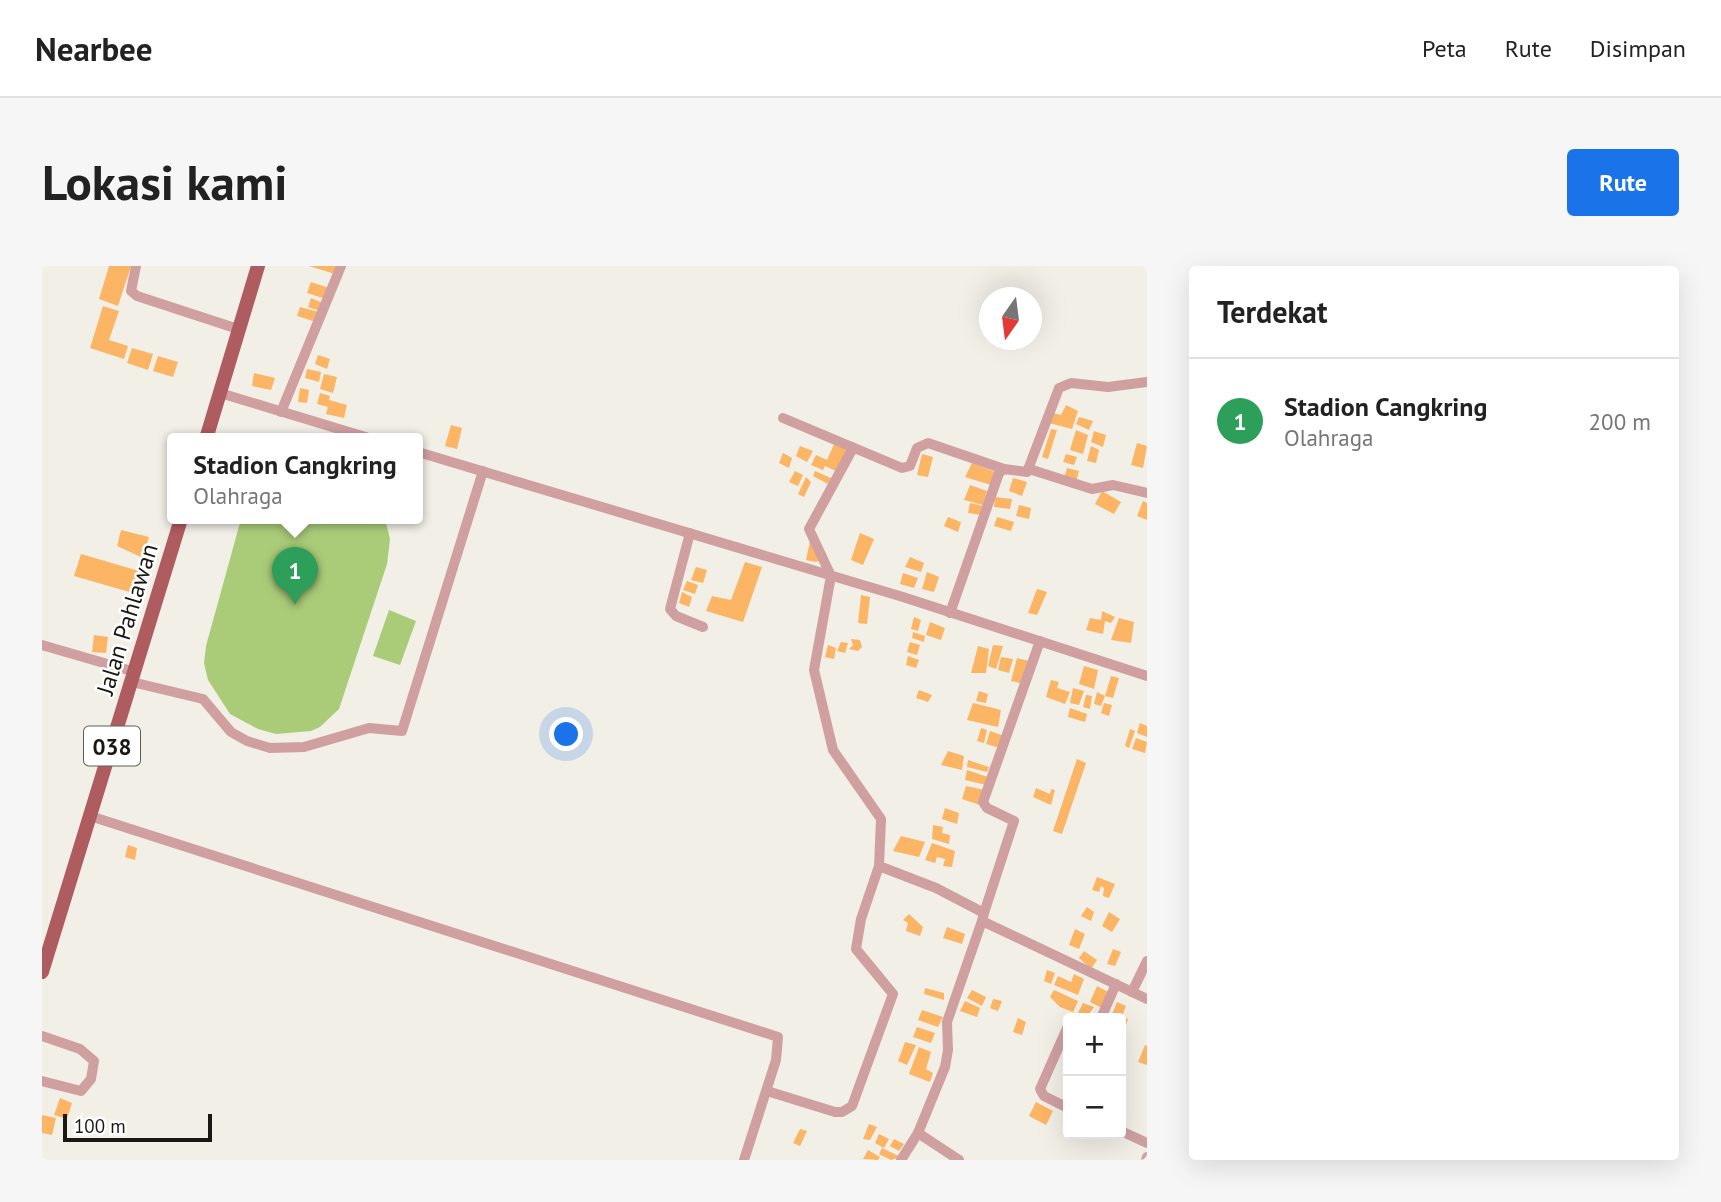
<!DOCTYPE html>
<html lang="id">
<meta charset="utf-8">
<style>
:root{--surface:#fff;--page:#f6f6f6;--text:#222;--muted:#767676;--line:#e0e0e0;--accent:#1a73e8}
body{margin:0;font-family:"PT Sans",sans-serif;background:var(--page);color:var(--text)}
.controls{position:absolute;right:21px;bottom:21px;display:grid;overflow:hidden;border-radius:7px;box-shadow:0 7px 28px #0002}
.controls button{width:63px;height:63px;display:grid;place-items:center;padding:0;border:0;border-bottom:2px solid var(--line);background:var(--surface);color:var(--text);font:35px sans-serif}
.compass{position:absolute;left:937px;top:21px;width:63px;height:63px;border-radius:50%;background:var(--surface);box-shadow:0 7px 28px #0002;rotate:194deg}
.scale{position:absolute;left:21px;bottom:18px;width:149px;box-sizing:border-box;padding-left:7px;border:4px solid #191815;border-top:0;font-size:19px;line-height:24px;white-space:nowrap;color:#191815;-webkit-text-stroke:5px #fff;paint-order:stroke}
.you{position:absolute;left:525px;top:469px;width:24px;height:24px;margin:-18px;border:5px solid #fff;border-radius:50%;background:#1a73e8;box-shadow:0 0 0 10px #1a73e833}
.badge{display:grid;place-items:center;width:46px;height:46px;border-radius:50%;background:var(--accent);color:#fff;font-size:23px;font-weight:700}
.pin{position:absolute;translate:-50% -58px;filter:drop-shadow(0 2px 4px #0008)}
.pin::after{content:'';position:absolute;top:37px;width:24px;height:21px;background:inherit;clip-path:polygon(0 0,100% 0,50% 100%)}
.popup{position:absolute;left:125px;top:167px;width:256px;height:91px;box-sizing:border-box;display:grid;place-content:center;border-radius:7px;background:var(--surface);filter:drop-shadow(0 2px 5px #0005);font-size:23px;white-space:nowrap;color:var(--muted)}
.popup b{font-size:26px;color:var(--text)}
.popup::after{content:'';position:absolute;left:50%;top:100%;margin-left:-14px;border:14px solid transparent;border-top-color:var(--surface)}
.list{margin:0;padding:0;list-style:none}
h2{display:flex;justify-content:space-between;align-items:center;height:91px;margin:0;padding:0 28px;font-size:30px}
h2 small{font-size:23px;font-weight:400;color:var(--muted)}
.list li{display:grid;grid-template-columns:46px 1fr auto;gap:21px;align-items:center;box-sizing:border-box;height:126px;padding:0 28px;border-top:2px solid var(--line)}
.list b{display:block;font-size:26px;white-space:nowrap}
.list p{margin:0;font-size:23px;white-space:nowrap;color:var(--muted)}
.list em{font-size:23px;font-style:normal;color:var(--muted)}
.map{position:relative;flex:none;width:1105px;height:894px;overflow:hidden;border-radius:7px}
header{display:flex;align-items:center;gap:42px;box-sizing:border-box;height:98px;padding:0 35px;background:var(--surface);border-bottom:2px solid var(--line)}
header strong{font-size:33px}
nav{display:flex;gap:38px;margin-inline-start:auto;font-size:24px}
.intro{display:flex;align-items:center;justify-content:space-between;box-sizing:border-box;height:168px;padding:0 42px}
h1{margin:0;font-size:49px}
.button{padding:18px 32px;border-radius:7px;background:var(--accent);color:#fff;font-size:24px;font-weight:700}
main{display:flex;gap:42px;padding:0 42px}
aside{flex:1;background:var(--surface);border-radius:7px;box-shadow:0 7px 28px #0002}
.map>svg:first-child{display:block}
.green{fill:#aacc79}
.building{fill:#fbb564}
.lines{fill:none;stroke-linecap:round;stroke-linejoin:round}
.minor{stroke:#d0a0a1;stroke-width:10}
.major{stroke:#af5c61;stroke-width:14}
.labels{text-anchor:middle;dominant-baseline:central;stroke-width:5;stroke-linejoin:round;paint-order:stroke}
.shield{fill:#fff;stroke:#5e5d5b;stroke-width:2}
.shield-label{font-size:23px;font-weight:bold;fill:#191815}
.street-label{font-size:24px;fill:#191815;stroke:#fff}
</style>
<header>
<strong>Nearbee</strong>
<nav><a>Peta</a><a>Rute</a><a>Disimpan</a></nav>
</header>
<div class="intro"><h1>Lokasi kami</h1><a class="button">Rute</a></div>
<main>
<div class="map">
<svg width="1105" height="894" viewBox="0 0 1105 894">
<rect width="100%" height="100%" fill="#f2efe7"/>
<g class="green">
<polygon points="199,253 343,253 348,273 345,298 297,443 278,461 269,465 234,468 216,463 188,448 166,414 162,397 164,380"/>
<polygon points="347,344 374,355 358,399 331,390"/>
</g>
<g class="building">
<polygon points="67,0 89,0 76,40 57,33"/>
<polygon points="267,0 295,0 293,8"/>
<polygon points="269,16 287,22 284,33 265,27"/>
<polygon points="269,32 281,37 278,45 266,41"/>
<polygon points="61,40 77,45 67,74 86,80 82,93 48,82"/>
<polygon points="258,41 277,46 274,56 255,50"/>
<polygon points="90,82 111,88 106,104 85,97"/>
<polygon points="276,89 288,93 285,103 273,98"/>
<polygon points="116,90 136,96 131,111 111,105"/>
<polygon points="265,103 279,106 277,116 263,112"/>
<polygon points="212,107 233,112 229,124 210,120"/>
<polygon points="282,108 295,111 291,127 278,123"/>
<polygon points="258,122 267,124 265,137 256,136"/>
<polygon points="278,127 288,130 287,134 305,139 302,152 284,148 286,141 275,138"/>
<polygon points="1024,139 1036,145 1030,163 1007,157 1011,147 1019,149"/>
<polygon points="1037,151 1051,155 1047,164 1034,158"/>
<polygon points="409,159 420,162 415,183 403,180"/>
<polygon points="1009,163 1015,164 1006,193 1000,191"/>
<polygon points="1034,164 1046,169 1041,188 1028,184"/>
<polygon points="1052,165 1064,169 1061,181 1049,176"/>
<polygon points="793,176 806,182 796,206 783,200 781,204 769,199 774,189 785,194"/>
<polygon points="1095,177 1105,180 1101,202 1089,199"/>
<polygon points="758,180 771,185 765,196 754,190"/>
<polygon points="1049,180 1057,184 1054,197 1045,195"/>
<polygon points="741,187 750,192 747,202 737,197"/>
<polygon points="880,188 891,191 886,211 875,209"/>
<polygon points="1024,188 1035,191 1032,199 1021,196"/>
<polygon points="930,197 953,206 949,219 923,211"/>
<polygon points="1025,202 1037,205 1034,216 1022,212"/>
<polygon points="753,205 761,209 756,220 747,216"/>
<polygon points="773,205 789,212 786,218 771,210"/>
<polygon points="764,211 769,216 762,231 756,228"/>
<polygon points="971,212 985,216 980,230 967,225"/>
<polygon points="928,219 945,225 941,239 922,234"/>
<polygon points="1060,225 1079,236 1072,248 1053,238"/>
<polygon points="953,231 970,233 968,243 952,241"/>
<polygon points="1101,235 1105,237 1105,254 1095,250"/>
<polygon points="928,237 942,240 939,249 926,247"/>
<polygon points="977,239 989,242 987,253 974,250"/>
<polygon points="906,251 919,256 916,266 902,260"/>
<polygon points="955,251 972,256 969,265 952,260"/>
<polygon points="79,264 107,271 101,292 75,280"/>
<polygon points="818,267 832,273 821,299 809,294"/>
<polygon points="768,275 780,293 774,296 764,294"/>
<polygon points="39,288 97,305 91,327 32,310"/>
<polygon points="868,291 882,297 879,306 863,301"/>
<polygon points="703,296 720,301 701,356 664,345 670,330 689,334"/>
<polygon points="654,301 665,304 661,317 649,314"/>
<polygon points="885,306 897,311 892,326 880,323"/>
<polygon points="861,307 876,312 872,322 858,318"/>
<polygon points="645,315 656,319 653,328 641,324"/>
<polygon points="995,323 1005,326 995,349 986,347"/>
<polygon points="640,326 650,331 647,341 637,337"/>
<polygon points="819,329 828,331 825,358 816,357"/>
<polygon points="1060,345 1073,351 1069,357 1063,355 1061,368 1044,364 1048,352 1059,354"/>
<polygon points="872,351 879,354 876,365 869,363"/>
<polygon points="1077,352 1092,356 1089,377 1069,374"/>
<polygon points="888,356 903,362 899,374 884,369"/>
<polygon points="871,366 883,370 882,376 870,372"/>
<polygon points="52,369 66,371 64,387 50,386"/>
<polygon points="809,373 818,374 820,381 816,385 807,383 811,379"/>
<polygon points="799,376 806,377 803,387 795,385"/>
<polygon points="868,376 878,379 875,389 865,386"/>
<polygon points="786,379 794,382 792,393 783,391"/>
<polygon points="951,379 961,380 954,403 946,400"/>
<polygon points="936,380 947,383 944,407 929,407"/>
<polygon points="866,390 877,394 874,402 864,399"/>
<polygon points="959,391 971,393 967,407 956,404"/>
<polygon points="975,392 987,395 982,418 969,415"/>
<polygon points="1042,400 1056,404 1052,423 1037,418"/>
<polygon points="1069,410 1077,412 1071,432 1063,430"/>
<polygon points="1009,414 1017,416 1015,422 1028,426 1023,438 1004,431"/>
<polygon points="1031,422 1042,425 1037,439 1028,437"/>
<polygon points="877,424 890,429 886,436 874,432"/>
<polygon points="937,425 946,428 944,437 934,435"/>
<polygon points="1055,426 1063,430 1059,440 1052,438"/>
<polygon points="1044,429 1050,430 1048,443 1041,441"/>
<polygon points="931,437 959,444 956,461 925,454"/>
<polygon points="1062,437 1070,439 1067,450 1059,447"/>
<polygon points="1028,442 1045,448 1043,456 1026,451"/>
<polygon points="1098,457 1105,460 1105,471 1095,467"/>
<polygon points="939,462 945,464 942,477 935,475"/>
<polygon points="1088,463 1093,465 1087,482 1083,480"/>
<polygon points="948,465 962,470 958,482 944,478"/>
<polygon points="1094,472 1105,476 1103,487 1090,483"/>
<polygon points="906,485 922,490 920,504 899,499"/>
<polygon points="1035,493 1044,497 1020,568 1011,565"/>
<polygon points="926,494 947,501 945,506 925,501"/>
<polygon points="925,504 946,511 944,519 923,514"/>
<polygon points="924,520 943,524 938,539 920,533"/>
<polygon points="994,522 1008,528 1009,523 1013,524 1009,539 991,531"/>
<polygon points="903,542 917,547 915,558 900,553"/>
<polygon points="891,559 901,561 900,567 908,569 907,578 890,573"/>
<polygon points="859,570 883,576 877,591 851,585"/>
<polygon points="890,577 913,585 910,601 901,600 903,593 895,591 893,597 883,594"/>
<polygon points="86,579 95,582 93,594 83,591"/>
<polygon points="1055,611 1073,618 1067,632 1061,630 1062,622 1059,620 1057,626 1050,624"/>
<polygon points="1045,641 1052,646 1049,655 1039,650"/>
<polygon points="1067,646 1078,653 1070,666 1060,660"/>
<polygon points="867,648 881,661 878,670 864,665 866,657 861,654"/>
<polygon points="905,661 923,668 920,678 901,672"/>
<polygon points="1033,663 1043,668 1037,683 1027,679"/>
<polygon points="1071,683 1079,686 1073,700 1065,698"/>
<polygon points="1042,685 1055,694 1049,703 1037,692"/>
<polygon points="1005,704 1013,707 1009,718 1002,715"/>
<polygon points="1032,708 1042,713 1036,729 1012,719 1016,710 1029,716"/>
<polygon points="1055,720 1068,727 1060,742 1048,736"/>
<polygon points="883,722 902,727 902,734 882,728"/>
<polygon points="930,724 944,731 940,740 925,732"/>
<polygon points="1012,724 1036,735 1031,746 1018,741 1008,731"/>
<polygon points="951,733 960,735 956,745 948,742"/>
<polygon points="923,735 938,742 935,751 918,745"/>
<polygon points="1075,736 1084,740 1080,750 1086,753 1084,759 1079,756 1079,752 1069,751"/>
<polygon points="1041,737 1052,741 1044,752 1035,749"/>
<polygon points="880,744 901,751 896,761 876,754"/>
<polygon points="976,752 984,756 980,769 971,766"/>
<polygon points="875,761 893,767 889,777 871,771"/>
<polygon points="863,776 874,779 865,799 856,795"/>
<polygon points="1103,779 1105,780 1105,799 1096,796"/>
<polygon points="877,781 889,786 884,803 891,807 888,816 867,808"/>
<polygon points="18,832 30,837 25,853 12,849"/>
<polygon points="994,836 1011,845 1004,859 987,850"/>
<polygon points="0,849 14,852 10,869 0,867"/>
<polygon points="827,858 835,861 828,874 821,873"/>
<polygon points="758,863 765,865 758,880 751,877"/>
<polygon points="837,868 847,873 842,882 833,877"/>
<polygon points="852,873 862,878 857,885 848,880"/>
<polygon points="840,882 859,891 849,894 837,888"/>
<polygon points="826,884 838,891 836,894 821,893"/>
</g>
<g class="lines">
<g class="minor">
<polyline points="94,0 89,25 95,30 196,63"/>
<polyline points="178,127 330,173"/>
<polyline points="239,146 299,0"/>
<polyline points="741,152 860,202 868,200 875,182 886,177 962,203"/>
<polyline points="811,182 767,263 789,310 772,404 791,484 839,553 837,600 894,622 942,647 940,655"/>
<polyline points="376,186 861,331 1105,410"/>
<polyline points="987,203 1050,223 1071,219 1105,227"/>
<polyline points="648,267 628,343 634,350 661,361"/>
<polyline points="908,347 957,207 962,203 985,206 1017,122 1029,117 1066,121 1105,116"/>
<polyline points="0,379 93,406"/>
<polyline points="90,416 161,433 189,466 205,475 228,482 262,481 327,462 360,465 441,205"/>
<polyline points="48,550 736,771 734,794 702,894"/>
<polyline points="942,647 972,555 945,542 941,536 998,375"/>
<polyline points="1090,726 1105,695"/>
<polyline points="1059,752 1074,718"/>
<polyline points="1026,760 998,823 1002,830 1026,842"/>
<polyline points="0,770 38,783 52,795 49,813 39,825 0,815"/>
<polyline points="725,825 793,846 800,846 810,840 851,728 814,683 819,653 837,600"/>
<polyline points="1079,865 1105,877"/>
<polyline points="859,894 876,867"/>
<polyline points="917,894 876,867 903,801 906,784 905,756 940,655 1105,733"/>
<polyline points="1104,894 1105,891"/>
</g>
<g class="major">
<polyline points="164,173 216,0"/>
<polyline points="0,706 139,253"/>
</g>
</g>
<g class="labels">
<rect class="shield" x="42" y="460.5" width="56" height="39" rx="5"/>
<g class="shield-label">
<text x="70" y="480">038</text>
</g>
<g class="street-label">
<text transform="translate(85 353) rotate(-73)">Jalan Pahlawan</text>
</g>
</g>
</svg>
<div class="controls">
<button>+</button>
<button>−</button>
</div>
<svg class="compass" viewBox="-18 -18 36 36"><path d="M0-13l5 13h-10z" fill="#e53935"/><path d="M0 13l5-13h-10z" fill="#767676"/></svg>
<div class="scale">100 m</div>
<div class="you"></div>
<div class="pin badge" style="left:253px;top:339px;background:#2e9e5b">1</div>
<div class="popup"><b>Stadion Cangkring</b>Olahraga</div>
</div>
<aside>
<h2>Terdekat<small></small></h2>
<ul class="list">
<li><span class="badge" style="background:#2e9e5b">1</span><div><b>Stadion Cangkring</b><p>Olahraga</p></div><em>200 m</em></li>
</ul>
</aside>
</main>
